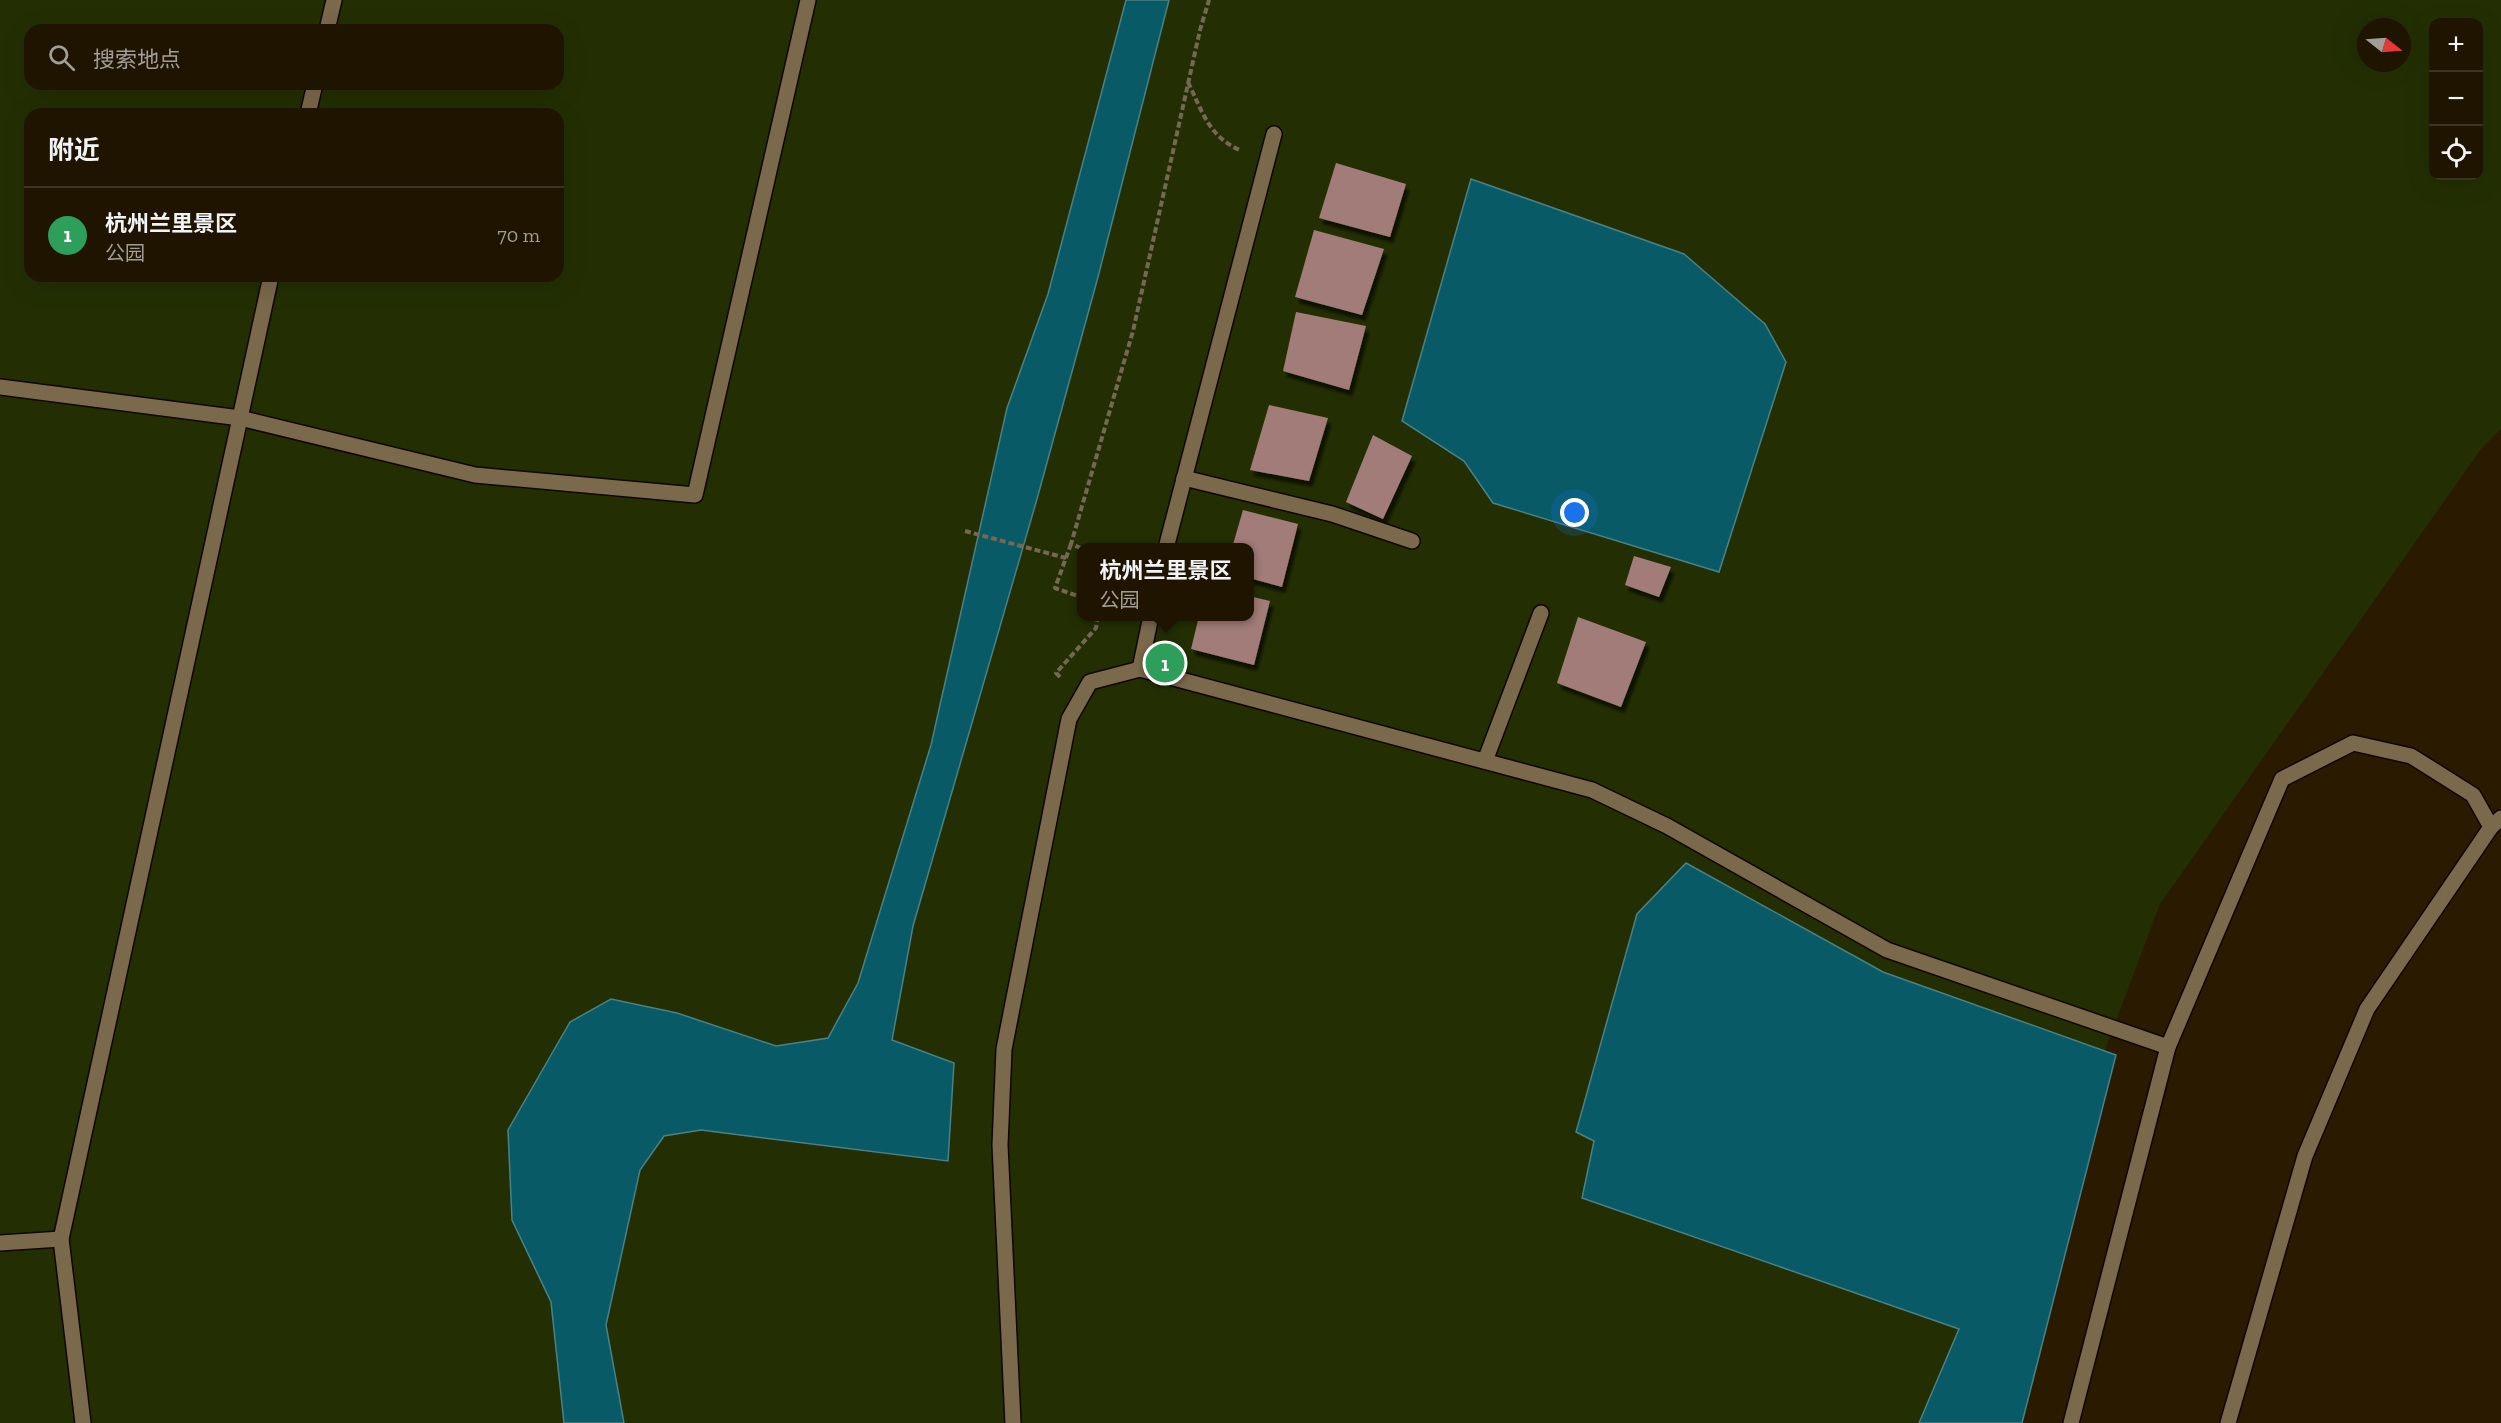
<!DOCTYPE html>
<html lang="zh">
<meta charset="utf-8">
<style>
:root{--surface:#1f1400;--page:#2c210f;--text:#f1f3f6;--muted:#a19e99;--line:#3c3322;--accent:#53cdca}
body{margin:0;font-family:"Zilla Slab","Noto Sans SC",serif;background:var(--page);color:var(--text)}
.controls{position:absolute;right:18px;top:18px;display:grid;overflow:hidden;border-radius:12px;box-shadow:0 6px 24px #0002}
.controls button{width:54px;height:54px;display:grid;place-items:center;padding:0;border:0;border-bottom:2px solid var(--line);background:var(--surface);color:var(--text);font:30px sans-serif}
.compass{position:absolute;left:2357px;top:18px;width:54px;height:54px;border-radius:50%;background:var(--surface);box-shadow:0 6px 24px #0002;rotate:107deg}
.you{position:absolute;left:1575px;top:513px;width:21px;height:21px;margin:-15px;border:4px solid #fff;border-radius:50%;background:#1a73e8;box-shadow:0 0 0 9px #1a73e833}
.badge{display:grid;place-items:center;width:39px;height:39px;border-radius:50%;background:var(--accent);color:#fff;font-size:20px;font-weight:700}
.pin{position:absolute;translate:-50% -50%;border:3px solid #fff;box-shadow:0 2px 6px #0006}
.popup{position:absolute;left:1077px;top:543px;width:177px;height:78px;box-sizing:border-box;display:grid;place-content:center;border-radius:12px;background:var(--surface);filter:drop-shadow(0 2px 4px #0005);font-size:20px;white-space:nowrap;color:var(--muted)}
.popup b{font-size:22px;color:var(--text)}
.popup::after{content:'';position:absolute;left:50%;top:100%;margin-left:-12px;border:12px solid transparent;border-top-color:var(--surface)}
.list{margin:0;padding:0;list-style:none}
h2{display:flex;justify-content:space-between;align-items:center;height:78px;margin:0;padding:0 24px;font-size:26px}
h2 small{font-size:20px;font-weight:400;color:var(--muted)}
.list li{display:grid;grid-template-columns:39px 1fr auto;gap:18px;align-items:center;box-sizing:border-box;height:96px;padding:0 24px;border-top:2px solid var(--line)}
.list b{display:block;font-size:22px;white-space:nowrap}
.list p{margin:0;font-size:20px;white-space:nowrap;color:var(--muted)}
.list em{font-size:20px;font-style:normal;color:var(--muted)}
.icon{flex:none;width:33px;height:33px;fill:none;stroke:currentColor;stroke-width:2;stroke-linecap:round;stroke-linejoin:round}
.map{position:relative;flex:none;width:2501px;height:1423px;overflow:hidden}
.search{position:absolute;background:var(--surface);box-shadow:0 6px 24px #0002;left:24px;top:24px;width:540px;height:66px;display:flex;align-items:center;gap:15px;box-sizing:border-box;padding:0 21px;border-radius:18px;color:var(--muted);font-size:22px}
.panel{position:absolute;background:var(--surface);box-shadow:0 6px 24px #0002;left:24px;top:108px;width:540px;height:174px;border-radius:18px}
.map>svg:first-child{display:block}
.green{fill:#232f03;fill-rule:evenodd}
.water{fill:#085a66;stroke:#4b8185;stroke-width:1.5}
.building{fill:#a27c78;filter:url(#shadow)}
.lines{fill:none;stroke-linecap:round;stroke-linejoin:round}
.lane-casing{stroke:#110500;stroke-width:18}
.street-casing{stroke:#110500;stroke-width:18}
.path{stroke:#756852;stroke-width:4;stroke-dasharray:6 3;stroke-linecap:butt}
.lane{stroke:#7b694c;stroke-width:15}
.street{stroke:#7b694c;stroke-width:15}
</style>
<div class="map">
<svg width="2501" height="1423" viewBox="0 0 2501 1423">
<defs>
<filter id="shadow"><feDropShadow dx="3.5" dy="6" stdDeviation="1.5" flood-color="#0009"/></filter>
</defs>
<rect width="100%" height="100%" fill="#291a00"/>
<path class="green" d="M0 0H2501V429L2481 449 2160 904 1965 1423H0ZM2434 22H2478V176H2434ZM2366 27H2402V63H2366ZM30 30H558V84H30ZM30 114H558V276H30ZM1081 548H1249V616H1081Z"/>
<g class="water">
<polygon points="1126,0 1169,0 1098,277 1037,499 913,926 892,1040 954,1063 948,1161 701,1130 664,1136 640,1170 606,1325 624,1423 564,1423 551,1302 512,1220 508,1130 570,1022 611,999 677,1013 776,1046 828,1038 858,983 931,745 1007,408 1048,294"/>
<polygon points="1471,179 1684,254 1765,324 1786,362 1719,572 1493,503 1464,461 1402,421"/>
<polygon points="1686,863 1883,972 2116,1055 2022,1423 1919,1423 1959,1329 1582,1198 1594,1141 1576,1132 1637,914"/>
</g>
<g class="building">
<polygon points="1336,163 1406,184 1390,237 1319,218"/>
<polygon points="1314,230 1384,249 1362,315 1295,297"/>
<polygon points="1296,312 1366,326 1349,390 1283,371"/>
<polygon points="1269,405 1328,418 1309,481 1250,470"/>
<polygon points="1373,435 1412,456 1383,519 1346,502"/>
<polygon points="1243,510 1298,524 1282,587 1249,578 1249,548 1232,548"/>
<polygon points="1634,556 1671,567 1659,597 1625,585"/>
<polygon points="1249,596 1270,601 1254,665 1191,649 1199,616 1249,616"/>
<polygon points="1578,617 1646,642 1621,707 1557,683"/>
</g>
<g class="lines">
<g class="lane-casing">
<g id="lane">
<polyline points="327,30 334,0"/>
<polyline points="308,114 315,84"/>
<polyline points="0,387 240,418 475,475 695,495 808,0"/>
<polyline points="1184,478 1332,514 1412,541"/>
<polyline points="1166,548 1274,134"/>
<polyline points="1140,669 1151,616"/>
<polyline points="1485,761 1541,613"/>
<polyline points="0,1243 61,1239"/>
<polyline points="83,1423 61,1239 271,276"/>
</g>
</g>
<g class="street-casing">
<g id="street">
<polyline points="1013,1423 1000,1145 1004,1049 1069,719 1090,682 1140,669 1592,790 1667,826 1887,950 2168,1047"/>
<polyline points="2071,1423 2168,1047 2282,779 2353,743 2411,756 2473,795 2491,827"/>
<polyline points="2228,1423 2305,1156 2367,1009 2491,827 2501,818"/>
</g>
</g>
<g class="path">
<path d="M1188 82C1202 111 1209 137 1240 150"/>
<polyline points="965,531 1066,558"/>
<polyline points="1071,544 1055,588 1081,597"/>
<polyline points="1081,548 1071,544 1133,331 1200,30 1209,0"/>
<polyline points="1060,677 1056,673 1096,628 1098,616"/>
</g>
<use href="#lane" class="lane"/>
<use href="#street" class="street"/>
</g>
</svg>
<div class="controls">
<button>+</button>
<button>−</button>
<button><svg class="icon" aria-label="locate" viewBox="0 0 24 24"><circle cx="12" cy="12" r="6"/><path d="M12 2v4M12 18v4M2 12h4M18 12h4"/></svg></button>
</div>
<svg class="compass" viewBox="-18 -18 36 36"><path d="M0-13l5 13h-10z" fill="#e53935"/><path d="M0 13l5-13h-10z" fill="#a19e99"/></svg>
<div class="you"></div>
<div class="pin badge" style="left:1165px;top:663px;background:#2e9e5b">1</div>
<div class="popup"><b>杭州兰里景区</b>公园</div>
<div class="search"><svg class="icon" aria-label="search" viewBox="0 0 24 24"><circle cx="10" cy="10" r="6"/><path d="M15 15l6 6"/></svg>搜索地点</div>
<section class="panel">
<h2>附近<small></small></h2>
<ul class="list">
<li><span class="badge" style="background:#2e9e5b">1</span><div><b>杭州兰里景区</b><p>公园</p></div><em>70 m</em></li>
</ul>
</section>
</div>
